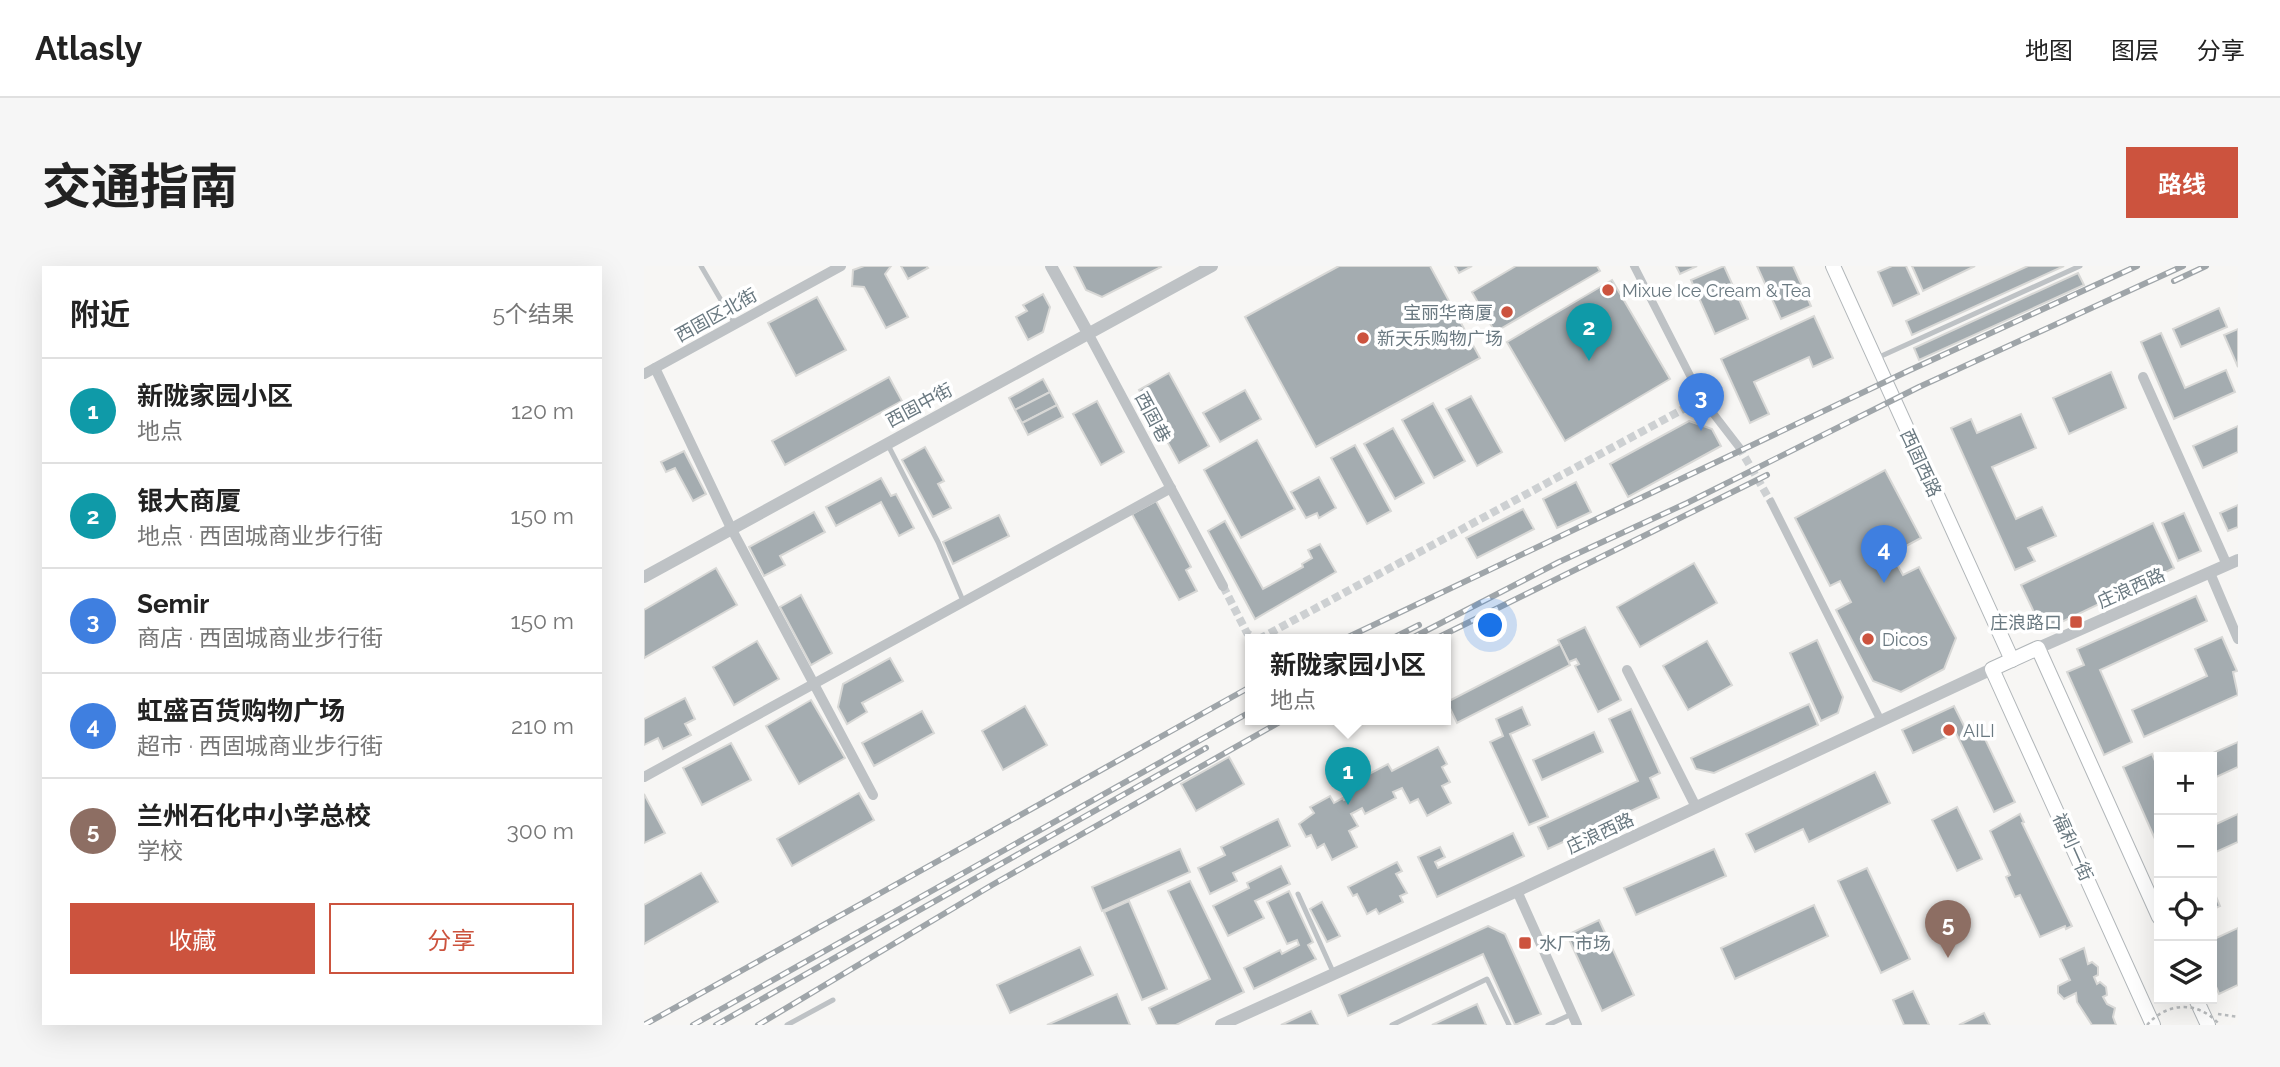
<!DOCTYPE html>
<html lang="zh">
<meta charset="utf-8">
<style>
:root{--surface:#fff;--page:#f6f6f6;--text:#222;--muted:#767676;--line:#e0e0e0;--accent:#cc533e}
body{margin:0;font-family:Raleway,"Noto Sans SC",sans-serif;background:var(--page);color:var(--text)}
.controls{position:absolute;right:21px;bottom:21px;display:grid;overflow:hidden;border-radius:0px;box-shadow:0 7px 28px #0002}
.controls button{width:63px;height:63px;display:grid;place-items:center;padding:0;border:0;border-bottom:2px solid var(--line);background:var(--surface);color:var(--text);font:35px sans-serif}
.you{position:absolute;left:847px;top:360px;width:24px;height:24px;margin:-18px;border:5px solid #fff;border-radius:50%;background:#1a73e8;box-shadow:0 0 0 10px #1a73e833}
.badge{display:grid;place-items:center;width:46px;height:46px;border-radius:50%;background:var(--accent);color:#fff;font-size:23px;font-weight:700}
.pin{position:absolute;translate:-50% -58px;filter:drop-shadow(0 2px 4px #0008)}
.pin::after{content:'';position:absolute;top:37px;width:24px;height:21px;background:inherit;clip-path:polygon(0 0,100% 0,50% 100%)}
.popup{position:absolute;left:601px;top:368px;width:206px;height:91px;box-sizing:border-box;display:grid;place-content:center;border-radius:0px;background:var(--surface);filter:drop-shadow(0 2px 5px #0005);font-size:23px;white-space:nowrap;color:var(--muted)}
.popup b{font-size:26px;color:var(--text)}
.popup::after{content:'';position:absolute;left:50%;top:100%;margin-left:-14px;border:14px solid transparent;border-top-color:var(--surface)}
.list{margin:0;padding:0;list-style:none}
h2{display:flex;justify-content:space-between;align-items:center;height:91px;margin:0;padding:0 28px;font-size:30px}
h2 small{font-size:23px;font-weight:400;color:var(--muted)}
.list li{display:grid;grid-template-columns:46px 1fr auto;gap:21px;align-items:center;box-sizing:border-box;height:105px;padding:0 28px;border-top:2px solid var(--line)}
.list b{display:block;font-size:26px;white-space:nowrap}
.list p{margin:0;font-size:23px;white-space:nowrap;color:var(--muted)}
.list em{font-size:23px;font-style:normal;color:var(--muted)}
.actions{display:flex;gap:14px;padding:21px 28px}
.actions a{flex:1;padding:16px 0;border:2px solid var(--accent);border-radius:0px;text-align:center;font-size:24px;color:var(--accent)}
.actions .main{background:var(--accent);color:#fff}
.icon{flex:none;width:38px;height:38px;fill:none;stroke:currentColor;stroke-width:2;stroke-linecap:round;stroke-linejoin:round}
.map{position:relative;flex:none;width:1594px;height:759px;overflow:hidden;border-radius:0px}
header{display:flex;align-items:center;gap:42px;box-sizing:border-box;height:98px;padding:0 35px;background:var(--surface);border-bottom:2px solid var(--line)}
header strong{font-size:33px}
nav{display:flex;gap:38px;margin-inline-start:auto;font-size:24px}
.intro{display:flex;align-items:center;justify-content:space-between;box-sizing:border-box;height:168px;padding:0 42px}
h1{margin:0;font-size:49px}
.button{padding:18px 32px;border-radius:0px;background:var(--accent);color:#fff;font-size:24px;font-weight:700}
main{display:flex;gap:42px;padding:0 42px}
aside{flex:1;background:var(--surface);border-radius:0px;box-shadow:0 7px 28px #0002}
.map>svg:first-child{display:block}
.building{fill:#a4acb0;stroke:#d8d8d6;stroke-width:2}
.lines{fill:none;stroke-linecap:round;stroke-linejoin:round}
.pedestrian-tunnel{stroke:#cdd0d2;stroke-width:8;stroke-dasharray:8 4;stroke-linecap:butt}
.secondary-casing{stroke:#b1b6b9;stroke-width:16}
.path{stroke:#b8bbbd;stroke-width:2.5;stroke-dasharray:3.5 3.5;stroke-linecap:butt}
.service{stroke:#bec2c5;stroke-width:5}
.pedestrian{stroke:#bec2c5;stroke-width:8}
.minor{stroke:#bec2c5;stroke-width:10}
.tertiary{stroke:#bec2c5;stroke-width:12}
.secondary{stroke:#fff;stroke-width:14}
.rail-casing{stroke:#9fa5a9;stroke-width:6}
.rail{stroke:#fff;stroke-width:3.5;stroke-dasharray:10;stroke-linecap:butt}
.path-bridge{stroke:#b8bbbd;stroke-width:2.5;stroke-dasharray:3.5 3.5;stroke-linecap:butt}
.poi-dot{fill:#cc533e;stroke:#fff;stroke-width:2.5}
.labels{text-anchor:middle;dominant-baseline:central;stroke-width:7;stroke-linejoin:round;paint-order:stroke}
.poi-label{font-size:18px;fill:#6a7981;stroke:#fff;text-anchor:start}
.street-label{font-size:18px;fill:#6a7981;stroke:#fff}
</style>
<header>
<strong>Atlasly</strong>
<nav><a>地图</a><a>图层</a><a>分享</a></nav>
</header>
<div class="intro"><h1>交通指南</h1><a class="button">路线</a></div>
<main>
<aside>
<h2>附近<small>5个结果</small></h2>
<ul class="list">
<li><span class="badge" style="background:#0f9aa8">1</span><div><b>新陇家园小区</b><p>地点</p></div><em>120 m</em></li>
<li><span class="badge" style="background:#0f9aa8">2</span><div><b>银大商厦</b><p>地点 · 西固城商业步行街</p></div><em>150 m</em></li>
<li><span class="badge" style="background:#3f7fe0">3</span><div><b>Semir</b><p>商店 · 西固城商业步行街</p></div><em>150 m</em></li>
<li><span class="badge" style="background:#3f7fe0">4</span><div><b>虹盛百货购物广场</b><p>超市 · 西固城商业步行街</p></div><em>210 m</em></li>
<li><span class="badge" style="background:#8d6e63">5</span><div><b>兰州石化中小学总校</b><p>学校</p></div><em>300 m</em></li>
</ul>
<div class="actions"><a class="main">收藏</a><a>分享</a></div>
</aside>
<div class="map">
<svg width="1594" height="759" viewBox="0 0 1594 759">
<rect width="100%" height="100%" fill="#f7f6f4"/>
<g class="building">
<polygon points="220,0 247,0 241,8 264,51 242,62 220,21 208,20 209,4"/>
<polygon points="257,0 282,0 284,2 264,13"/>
<polygon points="430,0 516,0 517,1 458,31 442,24"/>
<polygon points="695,0 786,0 836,92 672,181 601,51"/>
<polygon points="811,0 828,0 815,7"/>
<polygon points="872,0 953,0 956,5 851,66 828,26"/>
<polygon points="1032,0 1053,0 1036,8"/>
<polygon points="1080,0 1104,53 1071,68 1047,14"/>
<polygon points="1113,0 1149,0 1167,40 1137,53"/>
<polygon points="1248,0 1262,0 1275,28 1249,40 1234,6"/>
<polygon points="1268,0 1331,0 1279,25"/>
<polygon points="1384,0 1420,0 1268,69 1262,55"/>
<polygon points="1434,7 1440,19 1275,94 1270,82"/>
<polygon points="968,14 1026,113 921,175 863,76"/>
<polygon points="399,28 406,41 399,66 384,74 372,51 383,45 379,39"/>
<polygon points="173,31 202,84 152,110 124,57"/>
<polygon points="1575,42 1583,61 1537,81 1529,63"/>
<polygon points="1170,50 1189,92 1169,101 1165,91 1110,116 1125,148 1106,157 1077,93"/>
<polygon points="1594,63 1594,101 1580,69"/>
<polygon points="1517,67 1541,122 1582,104 1591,126 1530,153 1497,76"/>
<polygon points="1467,106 1482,142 1425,168 1409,132"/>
<polygon points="525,107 565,180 535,197 495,124"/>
<polygon points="245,111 258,135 141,199 128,175"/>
<polygon points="399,113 406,126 371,144 365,132"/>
<polygon points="601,124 617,153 576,176 559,147"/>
<polygon points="406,126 413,139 378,157 371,144"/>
<polygon points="827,130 858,186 833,200 802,143"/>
<polygon points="453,135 480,186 457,199 429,148"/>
<polygon points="789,137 821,195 790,212 758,154"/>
<polygon points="413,139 419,151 384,169 378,157"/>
<polygon points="1377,148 1392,182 1348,201 1372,253 1398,241 1412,270 1384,282 1391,295 1371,304 1307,162 1327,153 1333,167"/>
<polygon points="1045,155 1068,163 1077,180 984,231 966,198"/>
<polygon points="1594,160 1594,186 1559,202 1549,180"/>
<polygon points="749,162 780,217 751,233 720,178"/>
<polygon points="613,174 651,243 597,272 560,204"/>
<polygon points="711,179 747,245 723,258 687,192"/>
<polygon points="281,181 300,215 294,218 307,242 289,251 258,194"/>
<polygon points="40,185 62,228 49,235 31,202 22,206 17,196"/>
<polygon points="1241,204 1277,272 1247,288 1259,309 1275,301 1312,372 1300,403 1257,426 1229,415 1192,344 1207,336 1196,315 1186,320 1151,252"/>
<polygon points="675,211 692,242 675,252 673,247 662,252 647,226"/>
<polygon points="237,212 247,230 252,228 270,262 255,270 237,236 192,260 182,241"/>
<polygon points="932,216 947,246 913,262 899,233"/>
<polygon points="512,235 547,301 542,304 553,325 535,334 488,248"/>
<polygon points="1594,239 1594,261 1584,265 1576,247"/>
<polygon points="879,243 890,263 833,292 822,272"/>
<polygon points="170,246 181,266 136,290 141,299 120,310 105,281"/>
<polygon points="1540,247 1557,285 1534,295 1518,257"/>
<polygon points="355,249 365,270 309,298 299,276"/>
<polygon points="581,255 619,323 659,301 658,298 668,292 664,284 676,278 692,306 611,353 564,265"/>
<polygon points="1509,257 1530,302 1399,365 1377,319"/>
<polygon points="1050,297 1073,337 996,381 973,341"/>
<polygon points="72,302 93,339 0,392 0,344"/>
<polygon points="157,329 188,387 167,399 136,341"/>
<polygon points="1552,330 1563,355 1456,404 1488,476 1460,489 1423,406 1440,399 1433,383"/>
<polygon points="941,361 977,434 954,446 931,400 935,398 932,393 925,396 914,374"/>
<polygon points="1578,371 1593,405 1589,406 1594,429 1500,471 1488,444 1563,410 1551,383"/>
<polygon points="1173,374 1199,431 1194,447 1177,455 1146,387"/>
<polygon points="113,375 135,413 90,439 69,401"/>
<polygon points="1063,375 1088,419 1044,444 1019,400"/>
<polygon points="916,378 926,399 813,457 803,436"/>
<polygon points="246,392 259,415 218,437 223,446 203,458 194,441 199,418"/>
<polygon points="41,432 51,453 41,458 47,469 19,483 14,472 0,479 0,453"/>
<polygon points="167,434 201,492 155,518 122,460"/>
<polygon points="1165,438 1174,459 1070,507 1052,503 1047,492"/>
<polygon points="381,440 403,479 359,504 338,465"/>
<polygon points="1310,440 1321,462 1333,456 1371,536 1350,546 1312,467 1269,487 1258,464"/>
<polygon points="878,441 886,459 866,468 904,551 885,559 846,476 859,470 852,453"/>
<polygon points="987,443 1016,507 1006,512 1015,532 904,583 894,561 994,515 965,453"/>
<polygon points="278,445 290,467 230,500 218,477"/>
<polygon points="950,466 959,486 898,514 889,494"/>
<polygon points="1594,476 1594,501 1568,513 1568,491 1560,491"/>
<polygon points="87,477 107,514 58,539 39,502"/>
<polygon points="794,481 803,498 798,501 806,516 798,520 807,537 783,550 774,533 766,537 758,522 749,526 752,532 721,548 718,542 707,548 714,560 705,565 713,581 688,594 680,578 673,582 667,569 662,571 655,558 670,547 666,541 686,530 690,537 699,532 700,534 706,532 700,521 744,498 748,505"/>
<polygon points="1508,488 1515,504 1515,582 1479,501"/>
<polygon points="585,491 600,518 552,545 537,518"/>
<polygon points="1231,506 1246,537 1165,576 1159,563 1111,586 1102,568"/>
<polygon points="215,527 230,554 148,600 133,573"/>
<polygon points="0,528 21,567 0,577"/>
<polygon points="1313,541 1338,593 1313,605 1288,554"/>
<polygon points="1376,548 1380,556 1378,557 1428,660 1422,663 1421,660 1396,671 1376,629 1371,631 1362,611 1366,609 1346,565"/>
<polygon points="1594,548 1594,576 1572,586 1568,577 1568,560"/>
<polygon points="634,553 646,580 589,607 593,615 566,628 554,602 581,589 577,581"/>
<polygon points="869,567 880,590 793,631 774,591 796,581 801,591 791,596 794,602"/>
<polygon points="536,583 546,606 458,645 448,621"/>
<polygon points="1070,583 1082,610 992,649 980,622"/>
<polygon points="753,596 758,605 752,608 763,627 756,630 759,636 735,648 732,643 723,648 713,628 709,630 704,621"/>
<polygon points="637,600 646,618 611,635 620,652 584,670 569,640 605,622 603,617"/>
<polygon points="1223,602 1266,693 1237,707 1194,615"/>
<polygon points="57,607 74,636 0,678 0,639"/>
<polygon points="546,615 600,726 532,759 513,759 505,742 566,713 524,625"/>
<polygon points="1568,621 1576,640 1568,644"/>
<polygon points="645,625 669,676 664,679 672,693 610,723 600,702 636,684 638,688 655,679 653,674 643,678 623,636"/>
<polygon points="485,635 523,723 498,734 460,646"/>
<polygon points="678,636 696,670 683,676 666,643"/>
<polygon points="1170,639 1184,670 1091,713 1077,682"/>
<polygon points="955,654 990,729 958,745 923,669"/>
<polygon points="844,660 861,668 897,748 871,759 839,688 704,750 695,729"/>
<polygon points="1594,662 1594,719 1575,728 1568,711 1568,674"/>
<polygon points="436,681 449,709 366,747 353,719"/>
<polygon points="1440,682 1444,698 1448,696 1454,701 1454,709 1450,711 1453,718 1456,716 1462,721 1463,729 1459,731 1463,738 1471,742 1469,751 1472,759 1448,759 1433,736 1432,727 1420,733 1414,727 1414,720 1426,714 1416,693"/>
<polygon points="1269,725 1285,759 1260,759 1249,734"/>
<polygon points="473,728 486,759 403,759"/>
<polygon points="833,738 842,759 788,759"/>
<polygon points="667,745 674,759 637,759"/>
<polygon points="1340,747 1346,759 1315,759"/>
</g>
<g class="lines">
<g class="pedestrian-tunnel">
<polyline points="1095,181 1127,236"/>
<polyline points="579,320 603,367 611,373"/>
<polyline points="615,373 1058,133"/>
</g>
<g class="secondary-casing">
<g id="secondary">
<polyline points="1189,0 1368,394"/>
<polyline points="1552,733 1564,759"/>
<polyline points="1509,759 1348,403 1394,382 1515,651"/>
</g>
</g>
<polyline class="path" points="1574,748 1594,751"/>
<g class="service">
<polyline points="57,0 91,58"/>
<polyline points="1233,92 1436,0"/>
<polyline points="244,179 294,276 320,337"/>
<polyline points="654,628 690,708"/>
<polyline points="143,759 189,734"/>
<polyline points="748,759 843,713 865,759"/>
<polyline points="904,759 928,748"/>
</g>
<g class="pedestrian">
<polyline points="990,0 1058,133 1095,181"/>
<polyline points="1127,236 1237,455"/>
</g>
<g class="minor">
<polyline points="444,67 579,320"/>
<polyline points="11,102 87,262 229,529"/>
<polyline points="0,108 197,0"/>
<polyline points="1499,111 1583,299"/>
<polyline points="1566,307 1594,373"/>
<polyline points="983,404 1052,541"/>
<polyline points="0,511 527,222"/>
<polyline points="873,625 933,759"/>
</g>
<g class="tertiary">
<polyline points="407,0 444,67"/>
<polyline points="0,311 568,0"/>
<polyline points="1394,382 1594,294"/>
<polyline points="577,759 873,625 1348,403"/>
</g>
<use href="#secondary" class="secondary"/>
<g class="rail-casing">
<g id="rail">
<polyline points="1530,15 1562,0"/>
<polyline points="700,373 1264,105 1493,0"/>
<polyline points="747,373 775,359"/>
<polyline points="766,373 915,296 1043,237 1275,121 1539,0"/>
<polyline points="791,373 1123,209"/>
<polyline points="0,759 606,421"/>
<polyline points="49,759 606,446"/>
<polyline points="72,759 562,482"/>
<polyline points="114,759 348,619 641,453"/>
</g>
</g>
<use href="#rail" class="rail"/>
<path class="path-bridge" d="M1503 759C1524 735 1555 735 1576 759"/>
</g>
<g class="poi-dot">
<circle cx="964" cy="24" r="7"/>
<circle cx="863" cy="46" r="7"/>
<circle cx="719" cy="72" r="7"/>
<rect x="1425" y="349" width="14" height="14" rx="3.5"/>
<circle cx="1224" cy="373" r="7"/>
<circle cx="1305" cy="464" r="7"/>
<rect x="874" y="670" width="14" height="14" rx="3.5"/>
</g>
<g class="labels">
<g class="poi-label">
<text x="978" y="24">Mixue Ice Cream &amp; Tea</text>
<text x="849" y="46" text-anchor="end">宝丽华商厦</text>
<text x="733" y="72">新天乐购物广场</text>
<text x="1418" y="356" text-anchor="end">庄浪路口</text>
<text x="1238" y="373">Dicos</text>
<text x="1319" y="464">AILI</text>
<text x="895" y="677">水厂市场</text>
</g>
<g class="street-label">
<text transform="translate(72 49) rotate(-29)">西固区北街</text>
<text transform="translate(275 139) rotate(-28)">西固中街</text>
<text transform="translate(509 151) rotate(62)">西固巷</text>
<text transform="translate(1277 197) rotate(65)">西固西路</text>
<text transform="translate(1487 322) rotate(-24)">庄浪西路</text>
<text transform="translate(956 567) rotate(-25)">庄浪西路</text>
<text transform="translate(1429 581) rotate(66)">福利一街</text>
</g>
</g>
</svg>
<div class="controls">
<button>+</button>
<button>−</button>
<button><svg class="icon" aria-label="locate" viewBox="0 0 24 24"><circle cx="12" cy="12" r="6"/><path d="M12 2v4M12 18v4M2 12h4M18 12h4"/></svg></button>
<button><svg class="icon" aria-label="layers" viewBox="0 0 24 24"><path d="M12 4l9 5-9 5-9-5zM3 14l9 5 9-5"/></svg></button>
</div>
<div class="you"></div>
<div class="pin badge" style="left:704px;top:539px;background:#0f9aa8">1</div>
<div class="popup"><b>新陇家园小区</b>地点</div>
<div class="pin badge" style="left:945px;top:95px;background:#0f9aa8">2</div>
<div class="pin badge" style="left:1057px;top:165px;background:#3f7fe0">3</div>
<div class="pin badge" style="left:1240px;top:317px;background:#3f7fe0">4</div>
<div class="pin badge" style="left:1304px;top:692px;background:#8d6e63">5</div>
</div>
</main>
